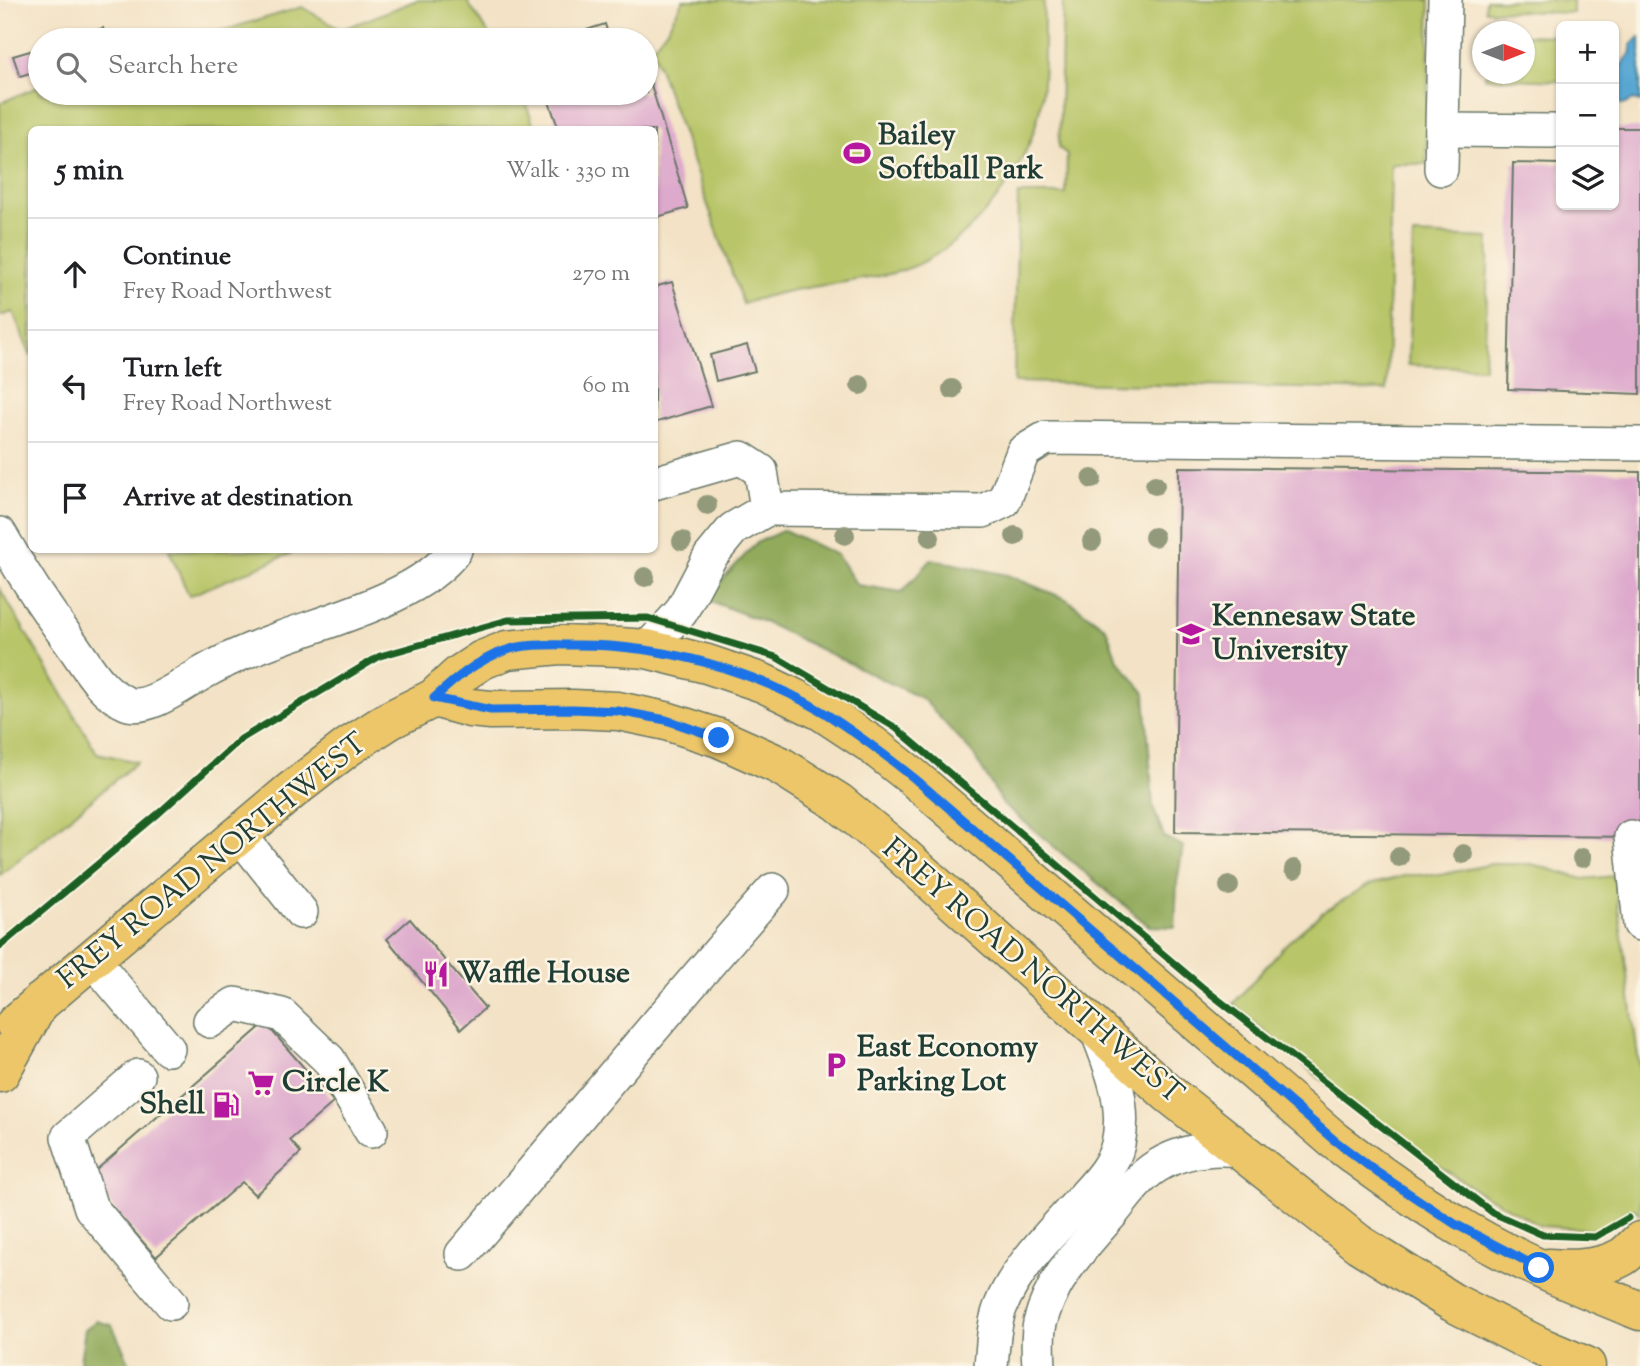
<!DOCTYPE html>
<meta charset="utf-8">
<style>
:root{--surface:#fff;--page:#f6f6f6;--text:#202124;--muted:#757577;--line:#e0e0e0}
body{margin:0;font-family:"Sorts Mill Goudy",serif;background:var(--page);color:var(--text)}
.controls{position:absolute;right:21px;top:21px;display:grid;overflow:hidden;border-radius:10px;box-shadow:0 2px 5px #0004}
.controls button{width:63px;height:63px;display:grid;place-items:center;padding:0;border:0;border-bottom:2px solid var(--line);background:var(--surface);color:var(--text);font:35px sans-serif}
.compass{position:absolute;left:1472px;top:21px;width:63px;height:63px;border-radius:50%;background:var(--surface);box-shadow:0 2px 5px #0004;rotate:90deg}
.stop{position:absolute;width:21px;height:21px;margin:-16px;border:5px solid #1a73e8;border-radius:50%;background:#fff}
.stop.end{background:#1a73e8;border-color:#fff;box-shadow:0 2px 7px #0008}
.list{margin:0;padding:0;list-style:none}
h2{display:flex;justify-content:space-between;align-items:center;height:91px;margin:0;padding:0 28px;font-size:30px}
h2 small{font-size:23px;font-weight:400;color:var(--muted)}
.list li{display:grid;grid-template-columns:46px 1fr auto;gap:21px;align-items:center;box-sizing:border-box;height:112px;padding:0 28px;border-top:2px solid var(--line)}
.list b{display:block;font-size:26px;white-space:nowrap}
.list p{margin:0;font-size:23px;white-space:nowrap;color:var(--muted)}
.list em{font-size:23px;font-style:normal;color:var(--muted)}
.icon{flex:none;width:38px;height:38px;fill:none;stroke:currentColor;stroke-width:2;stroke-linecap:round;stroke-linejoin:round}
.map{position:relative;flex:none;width:1640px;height:1366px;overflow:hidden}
.search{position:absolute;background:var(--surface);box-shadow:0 2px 5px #0004;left:28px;top:28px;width:630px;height:77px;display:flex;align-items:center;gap:18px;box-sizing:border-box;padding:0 24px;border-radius:38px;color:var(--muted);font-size:26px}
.panel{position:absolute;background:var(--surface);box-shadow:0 2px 5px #0004;left:28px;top:126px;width:630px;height:427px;border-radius:10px}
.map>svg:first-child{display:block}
.green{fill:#b8c567;stroke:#6c814e;stroke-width:2}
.forest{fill:#92aa5c;stroke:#587448;stroke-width:2}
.water{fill:#59a7d3;stroke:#3c7284;stroke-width:2}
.building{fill:#dda9cc}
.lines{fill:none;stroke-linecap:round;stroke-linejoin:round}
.minor-casing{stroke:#697767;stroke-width:36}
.major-casing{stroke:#697767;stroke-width:41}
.highway-casing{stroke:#697767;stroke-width:41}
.minor{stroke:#fff;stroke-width:33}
.major{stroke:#ecc669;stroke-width:38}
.highway{stroke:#ecc669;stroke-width:38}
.cycleway-casing{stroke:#fcf5e5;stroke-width:11}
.cycleway{stroke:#1b5e20;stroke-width:7}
.tree{fill:#939a7c}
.route{stroke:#1a73e8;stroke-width:9}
.labels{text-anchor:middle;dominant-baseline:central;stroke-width:5;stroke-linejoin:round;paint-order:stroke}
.poi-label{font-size:30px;font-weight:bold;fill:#1f3d34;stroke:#fcf5e5;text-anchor:start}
.street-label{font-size:30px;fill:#1f3d34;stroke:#fcf5e5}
</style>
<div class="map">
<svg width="1640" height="1366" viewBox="0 0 1640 1366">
<rect width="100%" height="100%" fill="#fcf5e5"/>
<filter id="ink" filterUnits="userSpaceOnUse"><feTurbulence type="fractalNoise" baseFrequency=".0143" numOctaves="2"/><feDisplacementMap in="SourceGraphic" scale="14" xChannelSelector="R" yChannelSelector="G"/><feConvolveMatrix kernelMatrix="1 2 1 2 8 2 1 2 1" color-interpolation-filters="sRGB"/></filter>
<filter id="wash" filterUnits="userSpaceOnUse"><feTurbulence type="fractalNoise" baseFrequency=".00686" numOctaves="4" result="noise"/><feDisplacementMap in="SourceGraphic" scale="28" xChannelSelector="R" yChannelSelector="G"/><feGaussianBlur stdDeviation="1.57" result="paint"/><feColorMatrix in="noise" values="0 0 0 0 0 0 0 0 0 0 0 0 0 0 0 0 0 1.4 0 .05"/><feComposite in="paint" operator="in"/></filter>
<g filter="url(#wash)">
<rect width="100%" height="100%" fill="#f3e2c5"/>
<g class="green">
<polygon points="417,0 466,0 493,40 191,40 302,7 341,30"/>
<path d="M683 0H1044C1043 33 1046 69 1041 102 1031 172 961 259 890 274 841 285 789 286 743 304L652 48 669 26Z"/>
<polygon points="1063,0 1430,0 1426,164 1391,164 1387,390 1014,382 1018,194 1066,194 1067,154 1059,148"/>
<polygon points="1486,0 1573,0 1573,13 1485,10"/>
<polygon points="1525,35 1561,36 1561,81 1485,78 1485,74 1524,74"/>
<polygon points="40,86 40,93 522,93 535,129 32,130 31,357 13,312 0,316 0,103"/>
<polygon points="1413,235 1489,238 1484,368 1408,365"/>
<polygon points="169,550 299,550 189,596"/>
<polygon points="0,589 97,753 137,762 0,875"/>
<polygon points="1492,864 1532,864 1583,879 1614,876 1640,1072 1640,1214 1633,1208 1597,1230 1541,1226 1476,1190 1363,1116 1233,1004 1286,944 1323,912 1369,885 1408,875 1440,875"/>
</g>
<g class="forest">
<polygon points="784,530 837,555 857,585 902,592 932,559 1007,575 1066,599 1106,628 1117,659 1145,693 1153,806 1164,837 1183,846 1177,882 1175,927 1149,926 1003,804 973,754 923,699 762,621 705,599 756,543"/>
<polygon points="96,1321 112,1325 131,1366 82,1366 80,1361 85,1329"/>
</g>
<polygon class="water" points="1640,37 1640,102 1634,100 1623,105 1614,100 1614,74 1632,52 1631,45"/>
<g id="blocks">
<g class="building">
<polygon points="605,24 610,40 556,40"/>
<polygon points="103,28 107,40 66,40"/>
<polygon points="40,48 40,70 20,76 13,56"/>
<polygon points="646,68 688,208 654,218 654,130 559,130 546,93 646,93"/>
<polygon points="1614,128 1640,128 1640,394 1508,389 1513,163 1561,164 1561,205 1614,205"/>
<polygon points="672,282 711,406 654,423 654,287"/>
<polygon points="747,345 755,371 716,381 710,355"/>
<polygon points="1179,467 1640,472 1640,837 1175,832"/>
<polygon points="410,919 485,1008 461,1029 387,939"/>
<polygon points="265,1023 334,1102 290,1140 301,1153 255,1195 242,1182 156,1257 87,1178"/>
</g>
</g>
</g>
<g filter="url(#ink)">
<use href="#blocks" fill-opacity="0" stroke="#697767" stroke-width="2"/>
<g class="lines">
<g class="minor-casing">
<g id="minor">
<polyline points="1442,130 1552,131"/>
<polyline points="1441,169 1445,0"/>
<polyline points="654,483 741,458 761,471 767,509 983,511 1004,501 1023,452 1046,438 1640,444"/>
<path d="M0 534C23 575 45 608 73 646 88 667 101 692 126 703 146 712 182 685 199 675 224 660 253 648 281 638 333 619 423 595 455 550"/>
<polyline points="647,649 681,612 710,557 733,529 767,509"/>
<polyline points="239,834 301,912"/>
<polyline points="1631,837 1640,924"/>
<polyline points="92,959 168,1049"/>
<polyline points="210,1021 235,1004 282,1015 329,1060 371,1131"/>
<polyline points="138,1076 68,1137 91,1208 171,1303"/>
<path d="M462 1254C566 1133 667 1009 773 890"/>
<path d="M991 1366C993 1347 993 1327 1000 1308 1016 1267 1051 1234 1080 1201 1095 1184 1113 1167 1118 1144 1127 1105 1111 1067 1097 1031"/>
<path d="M1039 1366C1038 1352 1037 1337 1040 1323 1051 1279 1084 1245 1113 1212 1126 1196 1139 1177 1157 1166 1183 1150 1211 1147 1240 1150"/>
</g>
</g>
<g class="major-casing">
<g id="major">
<polyline points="434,698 470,708 491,710 573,709 618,711 666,721 719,738 779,765 838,802 894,848 1169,1094 1359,1244 1452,1302 1541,1347 1586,1366"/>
<path d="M15 1024 291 791 348 747 390 720 434 698 459 675 482 660 507 650 560 645 619 647 647 649 707 664 763 683 821 711 871 744 914 778 1334 1140C1372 1169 1411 1197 1452 1222 1511 1259 1576 1285 1640 1311"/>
<path d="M1548 1268C1572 1270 1601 1269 1622 1257 1629 1253 1634 1246 1640 1241"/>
</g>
</g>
<g class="highway-casing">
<polyline id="highway" points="0,1073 39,1003"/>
</g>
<use href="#minor" class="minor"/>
<use href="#major" class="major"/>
<use href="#highway" class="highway"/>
<g class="cycleway-casing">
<polyline id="cycleway" points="0,946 159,813 241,739 380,656 508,620 648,618 776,657 896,728 1202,987 1493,1213 1543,1235 1595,1237 1628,1218"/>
</g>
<use href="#cycleway" class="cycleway"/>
</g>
<g class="tree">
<circle cx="860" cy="385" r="10"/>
<circle cx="952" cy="389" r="10"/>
<circle cx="1092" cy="479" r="10"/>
<circle cx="1155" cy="485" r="10"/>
<circle cx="707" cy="505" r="10"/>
<circle cx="845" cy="535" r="10"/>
<circle cx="1015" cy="536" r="10"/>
<circle cx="930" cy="537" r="10"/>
<circle cx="1154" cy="537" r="10"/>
<circle cx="682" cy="541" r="10"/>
<circle cx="1092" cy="541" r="10"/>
<circle cx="645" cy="577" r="10"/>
<circle cx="1463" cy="854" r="10"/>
<circle cx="1399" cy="857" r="10"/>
<circle cx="1582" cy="858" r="10"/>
<circle cx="1294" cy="869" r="10"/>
<circle cx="1229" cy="886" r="10"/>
</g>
</g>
<g class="lines" filter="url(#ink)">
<path class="route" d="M719 738 666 720 618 711 573 709 491 710 434 698C455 679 476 661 504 651 526 643 555 645 578 645 662 645 751 669 823 712 855 732 884 754 914 778L1334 1140 1378 1173 1455 1224 1539 1268"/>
</g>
<defs>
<g id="stadium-bare" transform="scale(2.1)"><path d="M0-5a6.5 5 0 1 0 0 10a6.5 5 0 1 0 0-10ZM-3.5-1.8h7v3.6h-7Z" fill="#b5179e" stroke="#fcf5e5" stroke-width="2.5" paint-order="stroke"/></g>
<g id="university-bare" transform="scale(2.1)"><path d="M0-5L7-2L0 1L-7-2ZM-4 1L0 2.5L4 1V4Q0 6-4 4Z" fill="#b5179e" stroke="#fcf5e5" stroke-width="2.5" paint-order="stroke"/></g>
<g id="restaurant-bare" transform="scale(2.1)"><path d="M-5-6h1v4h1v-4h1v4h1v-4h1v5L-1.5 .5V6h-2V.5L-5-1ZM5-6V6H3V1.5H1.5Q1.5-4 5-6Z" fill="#b5179e" stroke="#fcf5e5" stroke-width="2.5" paint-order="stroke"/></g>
<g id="parking-bare" transform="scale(2.1)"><path d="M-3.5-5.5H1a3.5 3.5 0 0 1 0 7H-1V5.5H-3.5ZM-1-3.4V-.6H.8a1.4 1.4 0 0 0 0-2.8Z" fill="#b5179e" stroke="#fcf5e5" stroke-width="2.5" paint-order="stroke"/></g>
<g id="supermarket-bare" transform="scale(2.1)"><path d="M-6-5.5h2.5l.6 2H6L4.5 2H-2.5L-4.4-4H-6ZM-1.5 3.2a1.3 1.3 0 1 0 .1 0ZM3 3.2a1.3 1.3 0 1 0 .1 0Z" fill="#b5179e" stroke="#fcf5e5" stroke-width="2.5" paint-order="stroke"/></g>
<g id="fuel-bare" transform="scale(2.1)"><path d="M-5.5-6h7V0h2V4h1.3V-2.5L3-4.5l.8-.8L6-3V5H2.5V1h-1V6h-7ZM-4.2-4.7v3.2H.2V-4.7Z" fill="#b5179e" stroke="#fcf5e5" stroke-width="2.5" paint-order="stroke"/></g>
</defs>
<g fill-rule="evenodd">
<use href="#stadium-bare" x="857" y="153"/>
<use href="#university-bare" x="1191" y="634"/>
<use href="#restaurant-bare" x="436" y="974"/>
<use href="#parking-bare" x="836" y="1065"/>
<use href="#supermarket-bare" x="261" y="1083"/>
<use href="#fuel-bare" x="226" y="1105"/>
</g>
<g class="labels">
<g class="poi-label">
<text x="878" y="136">Bailey<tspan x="878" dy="34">Softball Park</tspan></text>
<text x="1212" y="617">Kennesaw State<tspan x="1212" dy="34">University</tspan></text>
<text x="457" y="974">Waffle House</text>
<text x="857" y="1048">East Economy<tspan x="857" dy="34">Parking Lot</tspan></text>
<text x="282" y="1083">Circle K</text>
<text x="205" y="1105" text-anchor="end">Shell</text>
</g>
<g class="street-label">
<text transform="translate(213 862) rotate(-39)">FREY ROAD NORTHWEST</text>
<text transform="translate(1032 972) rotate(41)">FREY ROAD NORTHWEST</text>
</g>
</g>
</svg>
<div class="controls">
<button>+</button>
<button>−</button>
<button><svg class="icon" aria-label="layers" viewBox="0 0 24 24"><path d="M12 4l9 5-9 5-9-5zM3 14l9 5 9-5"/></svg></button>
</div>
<svg class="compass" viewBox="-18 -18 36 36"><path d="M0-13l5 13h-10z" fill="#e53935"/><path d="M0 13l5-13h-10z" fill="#757577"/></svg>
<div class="stop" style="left:1539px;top:1268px"></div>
<div class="stop end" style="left:719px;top:738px"></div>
<div class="search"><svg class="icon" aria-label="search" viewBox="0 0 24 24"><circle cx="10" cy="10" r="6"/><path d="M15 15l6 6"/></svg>Search here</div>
<section class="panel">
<h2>5 min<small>Walk · 330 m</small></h2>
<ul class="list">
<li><svg class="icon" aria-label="ahead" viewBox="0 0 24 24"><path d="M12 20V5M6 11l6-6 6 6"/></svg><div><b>Continue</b><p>Frey Road Northwest</p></div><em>270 m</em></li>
<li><svg class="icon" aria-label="left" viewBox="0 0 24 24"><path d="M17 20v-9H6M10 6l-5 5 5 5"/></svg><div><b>Turn left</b><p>Frey Road Northwest</p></div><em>60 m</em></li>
<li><svg class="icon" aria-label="arrive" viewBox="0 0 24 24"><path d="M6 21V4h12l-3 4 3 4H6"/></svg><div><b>Arrive at destination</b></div></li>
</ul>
</section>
</div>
